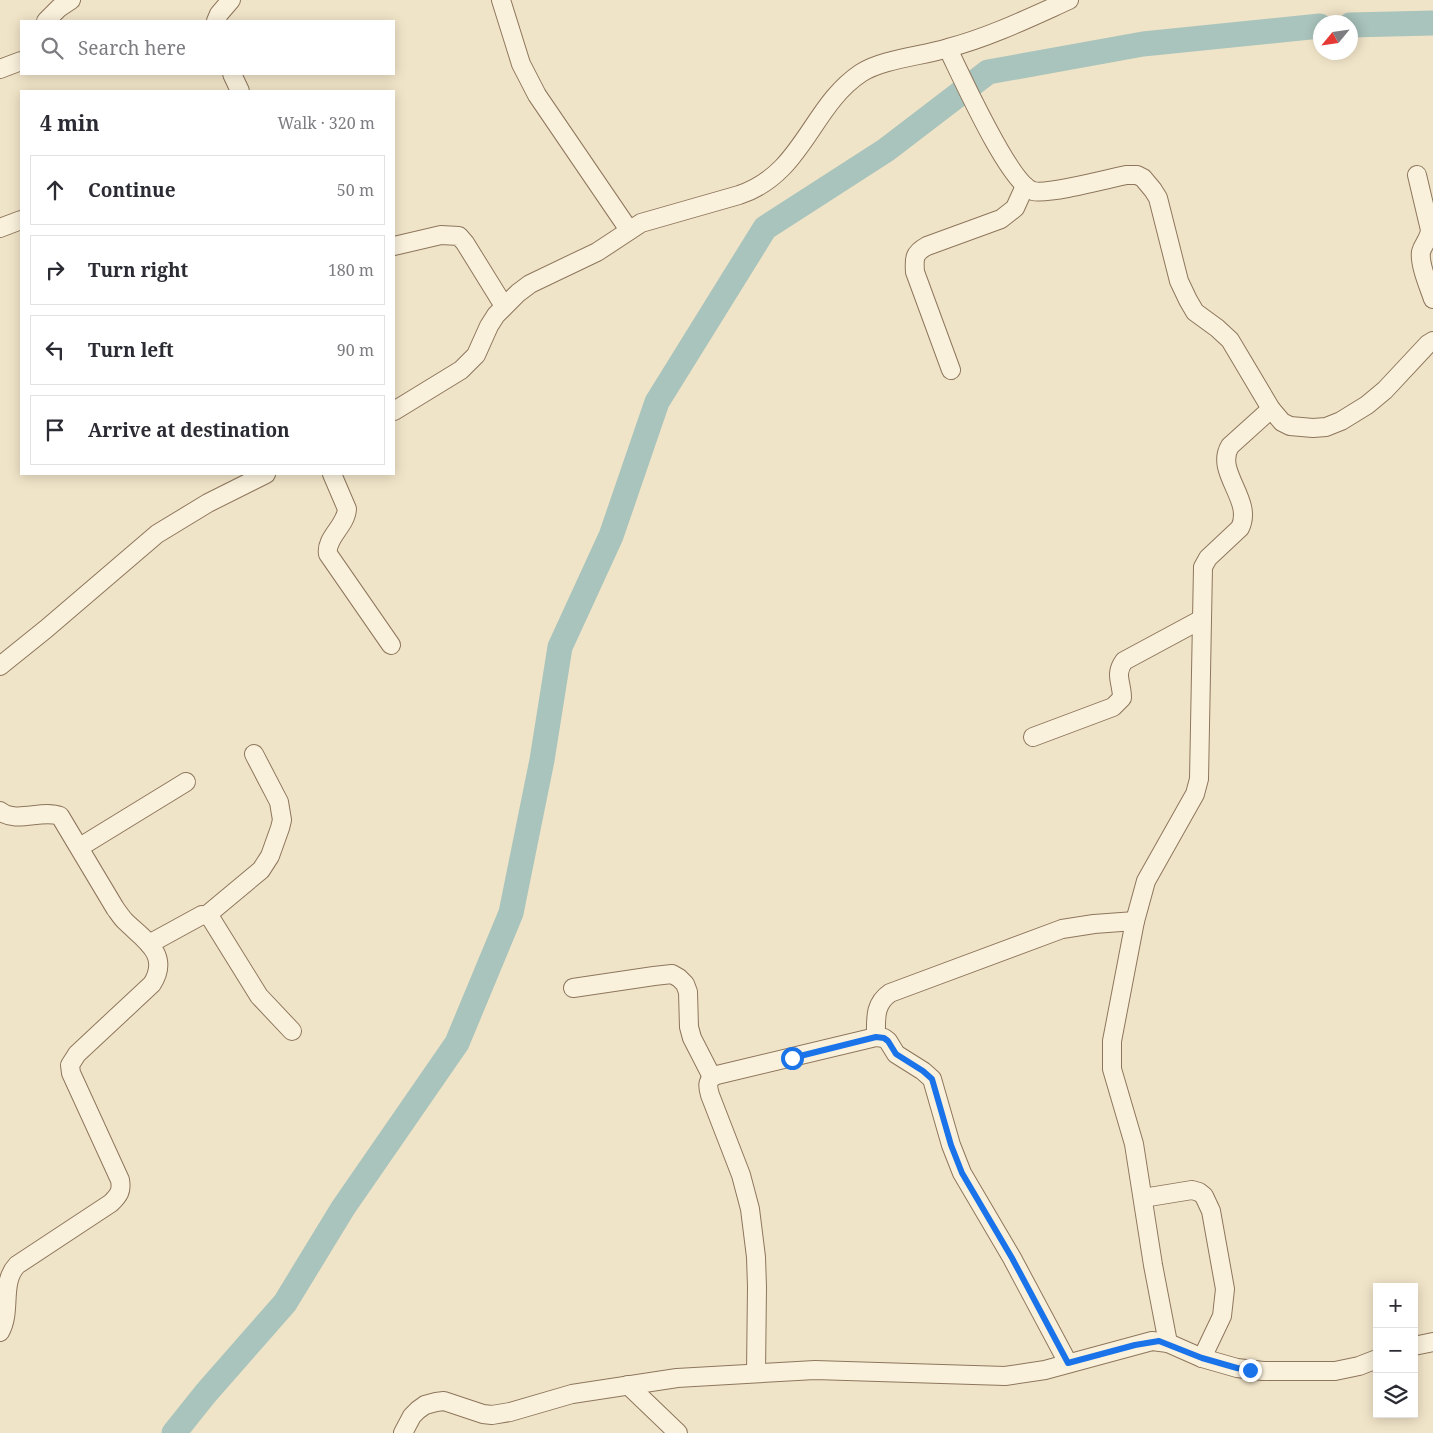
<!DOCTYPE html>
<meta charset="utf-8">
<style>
:root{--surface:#fff;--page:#f7f7f7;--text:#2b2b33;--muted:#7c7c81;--line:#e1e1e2}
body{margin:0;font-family:"Noto Serif",serif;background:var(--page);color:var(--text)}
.controls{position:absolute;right:15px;bottom:15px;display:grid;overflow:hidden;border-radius:0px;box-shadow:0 2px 12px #0003}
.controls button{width:45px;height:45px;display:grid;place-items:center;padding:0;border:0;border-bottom:1px solid var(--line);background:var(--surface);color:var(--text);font:25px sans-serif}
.compass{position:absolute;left:1313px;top:15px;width:45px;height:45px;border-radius:50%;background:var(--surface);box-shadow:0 2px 12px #0003;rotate:241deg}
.stop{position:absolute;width:15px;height:15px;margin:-11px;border:4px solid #1a73e8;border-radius:50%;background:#fff}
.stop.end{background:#1a73e8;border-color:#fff;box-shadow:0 1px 5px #0008}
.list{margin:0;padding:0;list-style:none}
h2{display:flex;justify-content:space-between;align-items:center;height:65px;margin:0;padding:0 20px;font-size:21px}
h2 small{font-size:16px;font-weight:400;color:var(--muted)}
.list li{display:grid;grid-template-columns:32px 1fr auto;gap:15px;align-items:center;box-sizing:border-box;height:70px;margin:0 10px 10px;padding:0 10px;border:1px solid var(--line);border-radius:0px}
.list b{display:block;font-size:19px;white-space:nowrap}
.list em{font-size:16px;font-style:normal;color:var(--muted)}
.icon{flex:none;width:28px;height:28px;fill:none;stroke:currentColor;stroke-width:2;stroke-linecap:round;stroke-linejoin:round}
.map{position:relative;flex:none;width:1433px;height:1433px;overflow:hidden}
.search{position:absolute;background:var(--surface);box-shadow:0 2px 12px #0003;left:20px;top:20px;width:375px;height:55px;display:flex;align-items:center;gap:12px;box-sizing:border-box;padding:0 18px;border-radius:0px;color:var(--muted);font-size:19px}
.panel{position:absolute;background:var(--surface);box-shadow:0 2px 12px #0003;left:20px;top:90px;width:375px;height:385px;border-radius:0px}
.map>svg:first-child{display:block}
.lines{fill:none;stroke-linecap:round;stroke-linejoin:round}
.river{stroke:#a9c4bc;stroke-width:25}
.minor-casing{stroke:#8d765c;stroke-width:20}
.minor{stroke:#faf1dc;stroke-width:18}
.route{stroke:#1a73e8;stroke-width:6}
</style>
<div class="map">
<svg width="1433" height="1433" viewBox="0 0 1433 1433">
<rect width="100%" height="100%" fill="#f0e4c8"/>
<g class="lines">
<g class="river">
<polyline points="1350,25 1433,23"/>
<polyline points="174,1433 206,1393 285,1303 343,1208 457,1043 511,913 542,760 560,647 611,536 657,402 765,228 886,150 988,72 1143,44 1320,26"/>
</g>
<g class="minor-casing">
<g id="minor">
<polyline points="501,0 521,64 537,95 629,230"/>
<polyline points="46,21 59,8 71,0"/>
<polyline points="216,21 219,14 231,0"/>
<path d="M948 49C961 75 1009 183 1033 191 1047 195 1108 179 1126 175H1137L1143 178 1153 190 1158 198 1179 281 1188 300 1195 312 1217 328 1230 340 1271 409 1282 422 1290 426 1313 428 1326 427 1341 421 1367 405 1385 390 1428 344 1433 341"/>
<polyline points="0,69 21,61"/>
<polyline points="232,74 240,91"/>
<path d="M1417 175 1430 230C1429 240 1423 244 1421 252 1419 264 1429 287 1433 299"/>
<polyline points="0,228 21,220"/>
<polyline points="394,246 441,235 459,236 465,243 504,306"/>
<path d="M951 370 915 272C914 258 914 253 927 246L1001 219 1015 208 1025 186"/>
<path d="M394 411 461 370 476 355 489 326 496 315 518 293 530 284 597 252 641 223 739 195C803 174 811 106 861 73 882 59 923 56 948 48 990 37 1029 18 1069 0"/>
<path d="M332 474 347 509C346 526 325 538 328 554L391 645"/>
<polyline points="0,666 46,629 157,534 208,503 266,474"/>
<path d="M1033 737 1113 707 1122 698C1122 682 1114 675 1124 661L1202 619"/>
<path d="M0 811C16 824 42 809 60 816L115 908C118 912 121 917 125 921 143 939 171 954 152 984L77 1054 70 1065 71 1073 120 1180C122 1191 119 1195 111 1203L17 1265C0 1283 12 1311 0 1332"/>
<polyline points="80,847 186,782"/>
<polyline points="207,915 261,870 270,856 280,828 282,820 279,802 254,754"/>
<polyline points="149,944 202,915 210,917 259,996 292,1031"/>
<polyline points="573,988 654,976 672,974 679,978 685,984 688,992 689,1027 692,1038 712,1077"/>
<path d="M876 1037C876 1019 874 1004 890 993L1062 929 1094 924 1135 921"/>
<polyline points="1143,1198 1192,1190 1199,1192 1204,1196 1211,1211 1225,1289 1222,1316 1202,1358"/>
<path d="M1168 1343 1153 1265 1134 1144 1112 1069V1041L1135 921 1146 881 1195 794 1199 779 1203 567 1208 558 1240 528C1254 500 1214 472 1230 446L1271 409"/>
<polyline points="1414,1346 1433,1342"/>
<path d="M756 1373 757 1287 756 1257 750 1209 741 1175 710 1095C707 1085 707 1079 717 1075L876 1037 884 1038 888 1041 896 1054 923 1071 932 1079 951 1145 962 1173 1012 1258 1068 1363"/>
<polyline points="628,1385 678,1433"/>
<polyline points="403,1433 412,1416 418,1410 425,1405 436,1402 444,1401 483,1414 492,1415 510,1412 572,1394 677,1378 815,1370 1005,1376 1045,1370 1152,1341 1168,1343 1202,1358 1237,1368 1263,1371 1335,1371 1359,1366 1377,1359"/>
</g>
</g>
<use href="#minor" class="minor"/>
</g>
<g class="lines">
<polyline class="route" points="792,1058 876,1037 884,1038 888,1041 896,1054 923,1071 932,1079 951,1145 962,1173 1012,1258 1068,1363 1135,1345 1159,1341 1202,1358 1237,1368 1250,1370"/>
</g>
</svg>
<div class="controls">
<button>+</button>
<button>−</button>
<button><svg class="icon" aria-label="layers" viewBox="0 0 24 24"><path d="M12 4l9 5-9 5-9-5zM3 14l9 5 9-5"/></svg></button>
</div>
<svg class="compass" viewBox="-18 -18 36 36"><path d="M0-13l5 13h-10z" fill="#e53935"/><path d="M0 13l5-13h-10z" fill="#7c7c81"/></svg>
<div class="stop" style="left:792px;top:1058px"></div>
<div class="stop end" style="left:1250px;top:1370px"></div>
<div class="search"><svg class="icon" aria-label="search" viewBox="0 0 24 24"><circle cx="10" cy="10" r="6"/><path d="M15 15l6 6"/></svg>Search here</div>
<section class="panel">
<h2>4 min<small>Walk · 320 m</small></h2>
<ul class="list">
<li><svg class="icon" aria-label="ahead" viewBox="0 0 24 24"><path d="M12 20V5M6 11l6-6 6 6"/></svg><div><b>Continue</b></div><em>50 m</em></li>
<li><svg class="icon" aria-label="right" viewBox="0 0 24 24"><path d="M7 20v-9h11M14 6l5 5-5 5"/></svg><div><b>Turn right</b></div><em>180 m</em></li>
<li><svg class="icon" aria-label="left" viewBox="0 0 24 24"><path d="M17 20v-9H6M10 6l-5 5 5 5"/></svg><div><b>Turn left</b></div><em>90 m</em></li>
<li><svg class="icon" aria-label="arrive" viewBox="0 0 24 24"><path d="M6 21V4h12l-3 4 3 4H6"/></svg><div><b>Arrive at destination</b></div></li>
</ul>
</section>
</div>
